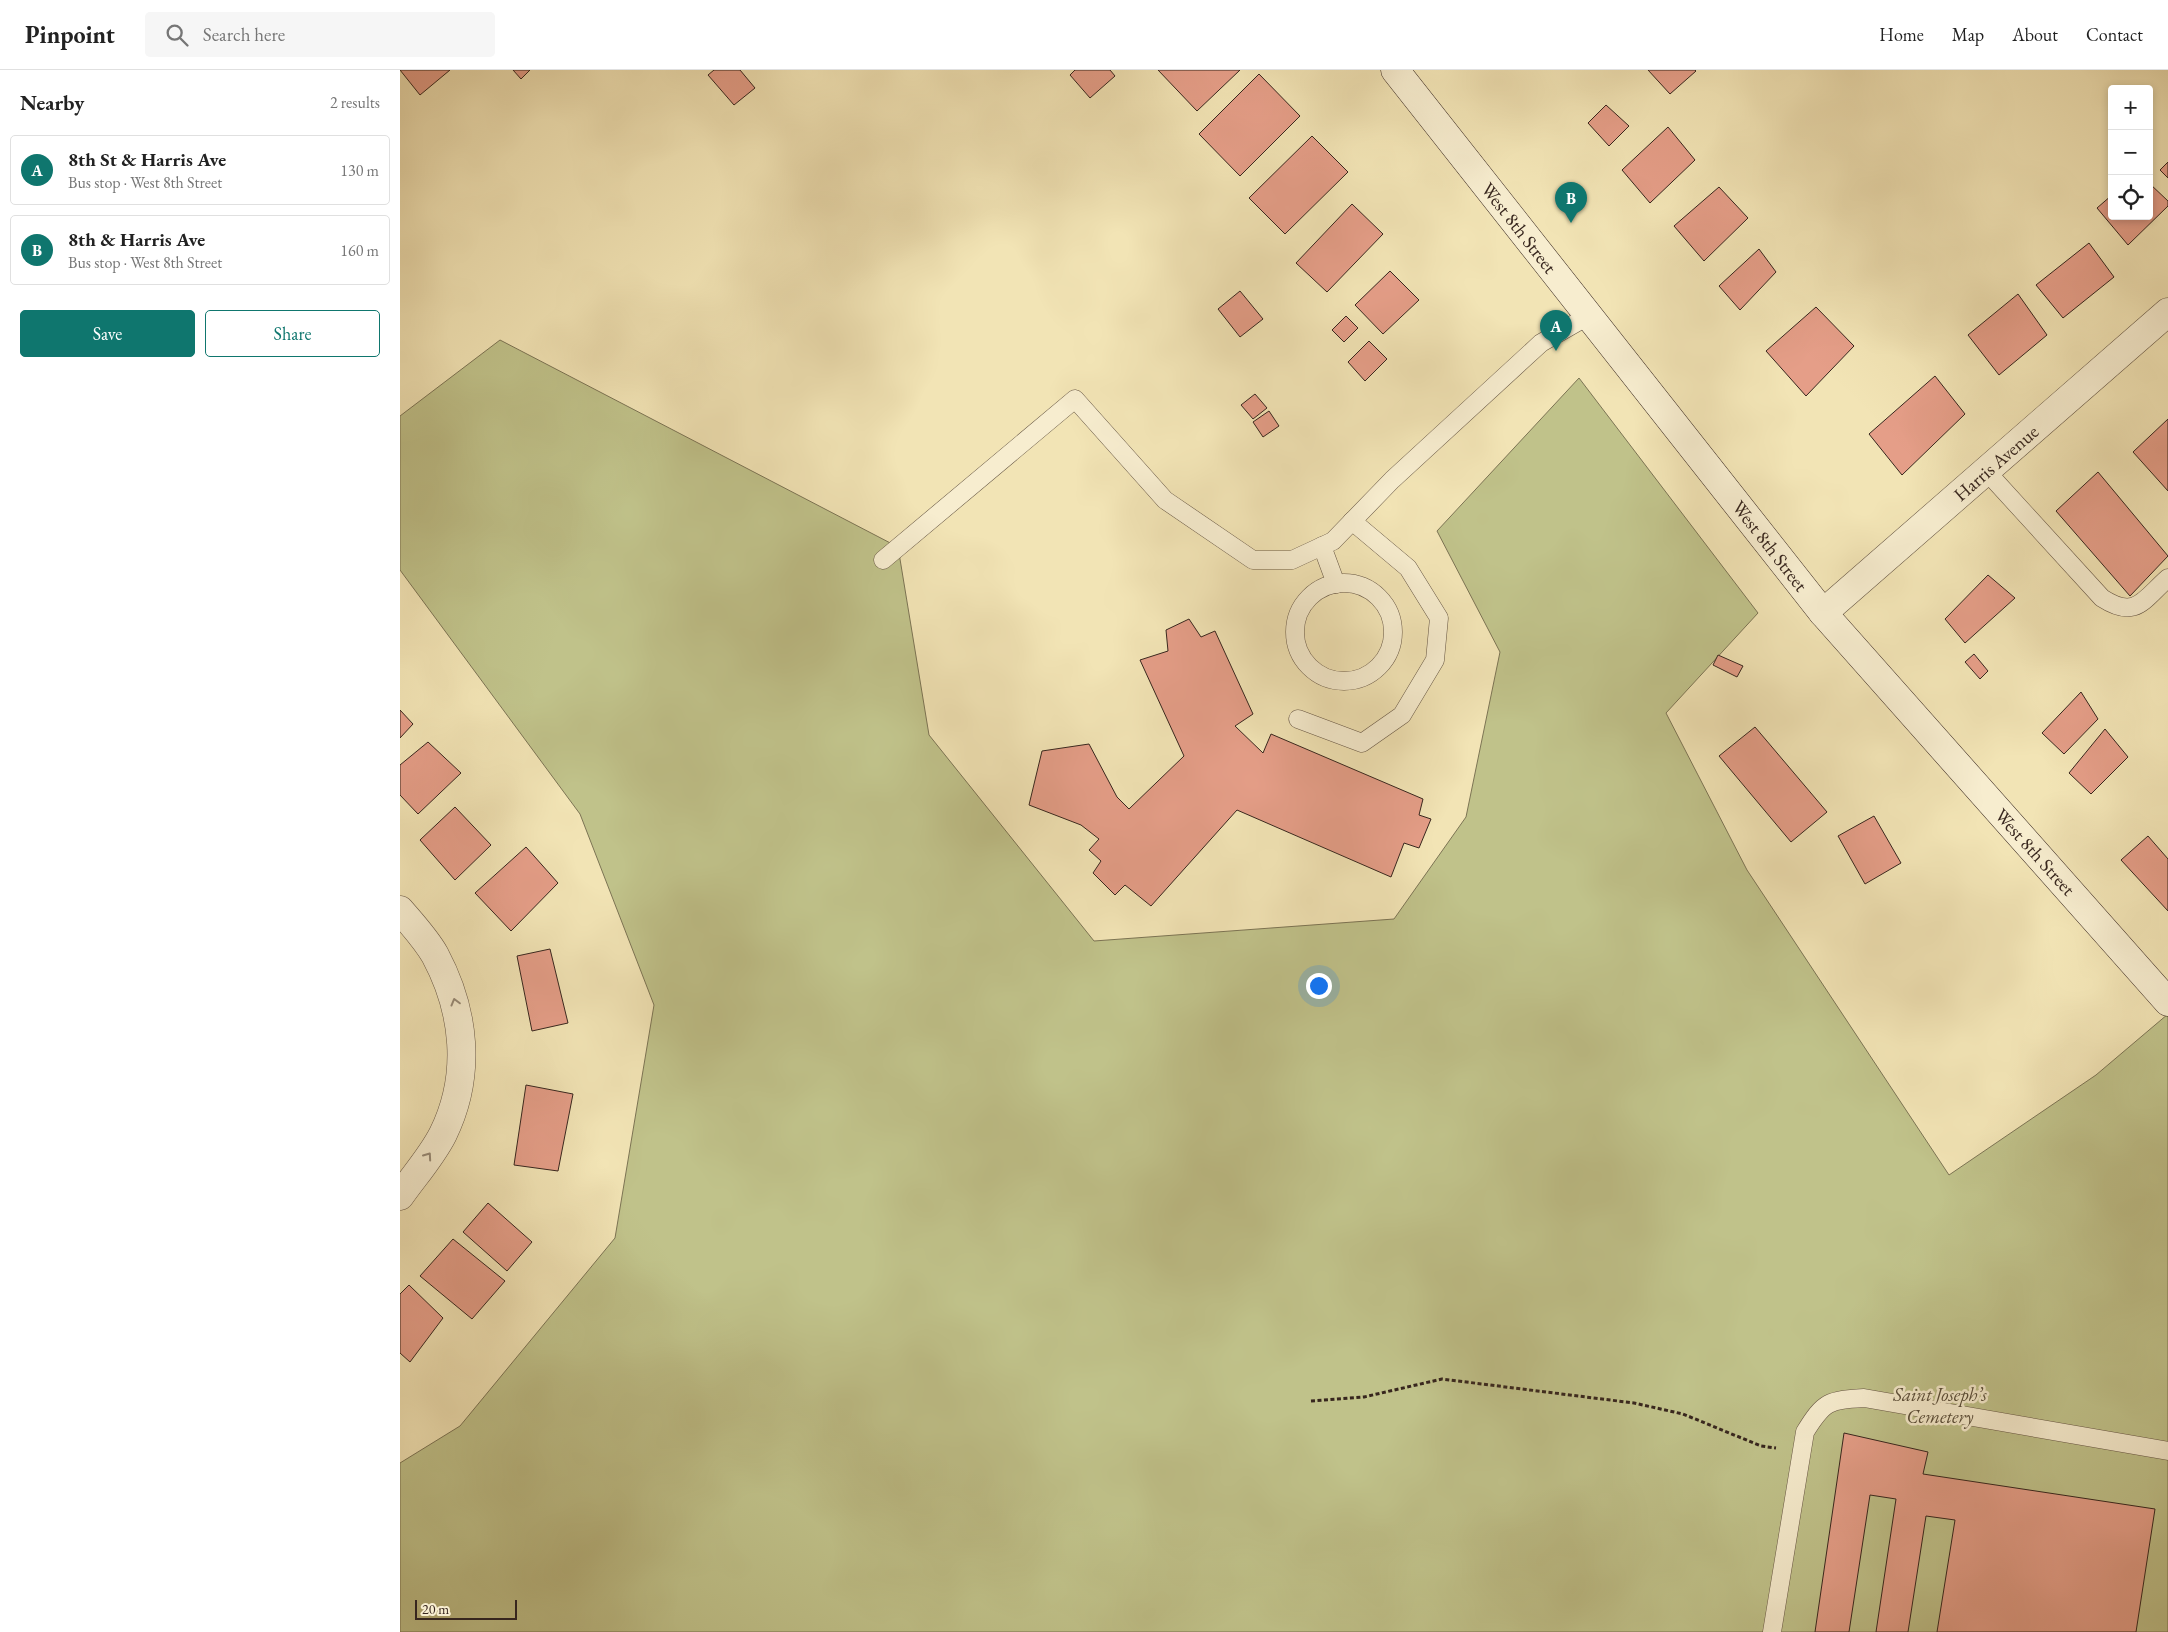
<!DOCTYPE html>
<meta charset="utf-8">
<style>
:root{--surface:#fff;--page:#f6f6f6;--text:#222;--muted:#767676;--line:#e0e0e0;--accent:#0f766e}
body{margin:0;font-family:"EB Garamond",serif;background:var(--page);color:var(--text)}
.controls{position:absolute;right:15px;top:15px;display:grid;overflow:hidden;border-radius:5px;box-shadow:0 2px 8px #0003}
.controls button{width:45px;height:45px;display:grid;place-items:center;padding:0;border:0;border-bottom:1px solid var(--line);background:var(--surface);color:var(--text);font:25px sans-serif}
.scale{position:absolute;left:15px;bottom:12px;width:102px;box-sizing:border-box;padding-left:5px;border:2px solid #37261e;border-top:0;font-size:14px;line-height:18px;white-space:nowrap;color:#37261e;-webkit-text-stroke:4px #f7edcf;paint-order:stroke}
.you{position:absolute;left:918px;top:915px;width:18px;height:18px;margin:-12px;border:4px solid #fff;border-radius:50%;background:#1a73e8;box-shadow:0 0 0 8px #1a73e833}
.badge{display:grid;place-items:center;width:32px;height:32px;border-radius:50%;background:var(--accent);color:#fff;font-size:16px;font-weight:700}
.pin{position:absolute;translate:-50% -41px;filter:drop-shadow(0 1px 2px #0008)}
.pin::after{content:'';position:absolute;top:26px;width:18px;height:15px;background:inherit;clip-path:polygon(0 0,100% 0,50% 100%)}
.list{margin:0;padding:0;list-style:none}
h2{display:flex;justify-content:space-between;align-items:center;height:65px;margin:0;padding:0 20px;font-size:21px}
h2 small{font-size:16px;font-weight:400;color:var(--muted)}
.list li{display:grid;grid-template-columns:32px 1fr auto;gap:15px;align-items:center;box-sizing:border-box;height:70px;margin:0 10px 10px;padding:0 10px;border:1px solid var(--line);border-radius:5px}
.list b{display:block;font-size:19px;white-space:nowrap}
.list p{margin:0;font-size:16px;white-space:nowrap;color:var(--muted)}
.list em{font-size:16px;font-style:normal;color:var(--muted)}
.actions{display:flex;gap:10px;padding:15px 20px}
.actions a{flex:1;padding:11px 0;border:1px solid var(--accent);border-radius:5px;text-align:center;font-size:18px;color:var(--accent)}
.actions .main{background:var(--accent);color:#fff}
.icon{flex:none;width:28px;height:28px;fill:none;stroke:currentColor;stroke-width:2;stroke-linecap:round;stroke-linejoin:round}
.map{position:relative;flex:none;width:1768px;height:1562px;overflow:hidden}
header{display:flex;align-items:center;gap:30px;box-sizing:border-box;height:70px;padding:0 25px;background:var(--surface);border-bottom:1px solid var(--line)}
header strong{font-size:24px}
nav{display:flex;gap:28px;margin-inline-start:auto;font-size:18px}
.search{width:350px;height:45px;background:var(--page);display:flex;align-items:center;gap:12px;box-sizing:border-box;padding:0 18px;border-radius:5px;color:var(--muted);font-size:19px}
main{display:flex}
aside{flex:1;background:var(--surface)}
.map>svg:first-child{display:block}
.green{fill:#c0c28a;stroke:#7c7454}
.building{fill:#e59e88;stroke:#37261e}
.lines{fill:none;stroke-linecap:round;stroke-linejoin:round}
.lane-casing{stroke:#665644;stroke-width:19}
.street-casing{stroke:#665644;stroke-width:29}
.secondary-casing{stroke:#37261e;stroke-width:29}
.path{stroke:#37261e;stroke-width:3;stroke-dasharray:4 2.5;stroke-linecap:butt}
.lane{stroke:#f7edcf;stroke-width:18}
.street{stroke:#f7edcf;stroke-width:28}
.secondary{stroke:#f7edcf;stroke-width:28}
.oneway{stroke:#978a76}
.labels{text-anchor:middle;dominant-baseline:central;stroke-width:5;stroke-linejoin:round;paint-order:stroke}
.street-label{font-size:19px;fill:#37261e;stroke:#f7edcf}
.park-label{font-size:19px;font-style:italic;fill:#594d39;stroke:#f7edcf}
</style>
<header>
<strong>Pinpoint</strong>
<div class="search"><svg class="icon" aria-label="search" viewBox="0 0 24 24"><circle cx="10" cy="10" r="6"/><path d="M15 15l6 6"/></svg>Search here</div>
<nav><a>Home</a><a>Map</a><a>About</a><a>Contact</a></nav>
</header>
<main>
<aside>
<h2>Nearby<small>2 results</small></h2>
<ul class="list">
<li><span class="badge">A</span><div><b>8th St &amp; Harris Ave</b><p>Bus stop · West 8th Street</p></div><em>130 m</em></li>
<li><span class="badge">B</span><div><b>8th &amp; Harris Ave</b><p>Bus stop · West 8th Street</p></div><em>160 m</em></li>
</ul>
<div class="actions"><a class="main">Save</a><a>Share</a></div>
</aside>
<div class="map">
<svg width="1768" height="1562" viewBox="0 0 1768 1562">
<rect width="100%" height="100%" fill="#f2e4b5"/>
<filter id="stains"><feTurbulence type="fractalNoise" baseFrequency=".004" numOctaves="4"/><feColorMatrix values="0 0 0 0 .2 0 0 0 0 .09 0 0 0 0 .02 0 0 0 .5 -.17"/></filter>
<radialGradient id="worn" r=".72"><stop offset=".6" stop-color="#630" stop-opacity="0"/><stop offset="1" stop-color="#630" stop-opacity=".3"/></radialGradient>
<polygon class="green" points="100,270 498,477 529,665 694,871 994,849 1066,747 1100,582 1037,461 1179,308 1358,543 1266,643 1347,800 1549,1105 1696,1005 1768,944 1768,1562 0,1562 0,1393 60,1356 215,1168 254,935 180,744 0,500 0,346"/>
<g class="building">
<polygon points="0,0 50,0 20,25"/>
<polygon points="113,0 130,0 121,9"/>
<polygon points="314,0 340,0 355,18 334,35 308,5"/>
<polygon points="675,0 710,0 715,6 690,28 670,5"/>
<polygon points="758,0 840,0 797,41"/>
<polygon points="1248,0 1295,0 1296,1 1270,24"/>
<polygon points="859,4 900,46 840,106 799,64"/>
<polygon points="1206,35 1229,56 1209,76 1188,53"/>
<polygon points="1268,57 1295,90 1250,133 1222,100"/>
<polygon points="912,66 948,102 885,164 849,128"/>
<polygon points="1768,92 1768,108 1760,100"/>
<polygon points="1749,113 1768,131 1768,136 1728,175 1697,138 1712,125 1712,146 1749,146"/>
<polygon points="1319,117 1348,148 1304,191 1274,156"/>
<polygon points="952,134 983,164 927,222 896,193"/>
<polygon points="1689,173 1714,207 1663,248 1636,215"/>
<polygon points="1359,179 1376,202 1340,240 1319,216"/>
<polygon points="990,201 1019,230 983,264 955,235"/>
<polygon points="840,221 863,249 840,267 818,239"/>
<polygon points="1618,224 1647,265 1599,305 1568,265"/>
<polygon points="1416,237 1454,276 1406,326 1366,281"/>
<polygon points="946,246 958,258 944,272 932,260"/>
<polygon points="969,271 987,289 965,311 948,292"/>
<polygon points="1535,306 1565,344 1502,405 1469,364"/>
<polygon points="855,324 867,338 853,349 841,335"/>
<polygon points="869,341 879,356 863,367 853,352"/>
<polygon points="1768,349 1768,421 1733,382"/>
<polygon points="1698,402 1768,486 1730,526 1656,441"/>
<polygon points="1588,505 1615,528 1565,573 1545,549"/>
<polygon points="789,549 801,567 815,561 853,644 835,656 863,683 871,664 1023,729 1019,745 1031,749 1019,778 1004,773 991,807 837,740 751,836 725,815 715,825 693,803 701,791 689,780 699,769 681,755 629,735 642,681 689,674 717,727 729,739 784,686 740,590 768,581 766,560"/>
<polygon points="1574,584 1588,601 1580,609 1565,592"/>
<polygon points="1318,585 1343,596 1337,607 1313,595"/>
<polygon points="1681,622 1698,649 1664,684 1642,663"/>
<polygon points="0,640 13,654 0,668"/>
<polygon points="1355,657 1427,742 1391,772 1319,686"/>
<polygon points="1705,659 1728,687 1691,724 1669,703"/>
<polygon points="28,672 61,703 18,744 0,725 0,695"/>
<polygon points="55,737 91,775 55,810 20,770"/>
<polygon points="1474,746 1501,793 1465,814 1438,766"/>
<polygon points="1748,766 1768,789 1768,841 1721,790"/>
<polygon points="126,777 158,813 111,861 75,823"/>
<polygon points="150,879 168,953 132,961 117,886"/>
<polygon points="126,1015 173,1024 158,1101 114,1095"/>
<polygon points="88,1133 132,1172 107,1201 63,1162"/>
<polygon points="53,1169 105,1211 72,1249 20,1206"/>
<polygon points="9,1215 43,1248 10,1292 0,1283 0,1224"/>
<polygon points="1444,1363 1528,1382 1523,1404 1755,1439 1736,1562 1537,1562 1555,1450 1526,1446 1508,1562 1476,1562 1496,1429 1470,1425 1449,1562 1415,1562"/>
</g>
<g class="lines">
<g class="lane-casing">
<g id="lane">
<path d="M1587 402 1702 528C1736 550 1743 530 1768 508"/>
<polyline points="922,476 936,514"/>
<polyline points="483,490 675,329 765,430 853,490 892,490 933,471 992,410 1141,273 1188,246"/>
<circle cx="944" cy="562" r="49"/>
<polyline points="898,649 962,673 1002,645 1035,590 1039,548 1008,498 952,451"/>
<path d="M1372 1562 1405 1362C1424 1331 1429 1330 1464 1328L1768 1381"/>
</g>
</g>
<g class="street-casing">
<g id="street">
<polyline points="1423,543 1768,242"/>
<path d="M0 840C12 854 26 869 35 885 65 941 72 1005 43 1064 32 1086 14 1106 0 1126"/>
</g>
</g>
<g class="secondary-casing">
<polyline id="secondary" points="995,0 1423,543 1768,932"/>
</g>
<polyline class="path" points="911,1331 964,1327 1042,1309 1234,1333 1283,1344 1361,1376 1376,1378"/>
<use href="#lane" class="lane"/>
<use href="#street" class="street"/>
<use href="#secondary" class="secondary"/>
</g>
<defs><path id="oneway-chevron" d="M-2-3.5L2.5 0L-2 3.5" fill="none" stroke-width="1.6" stroke-linecap="round" stroke-linejoin="round" transform="scale(1.25)"/></defs>
<g class="oneway">
<use href="#oneway-chevron" transform="translate(55 932) rotate(-105)"/>
<use href="#oneway-chevron" transform="translate(28 1086) rotate(-55)"/>
</g>
<g class="labels">
<g class="street-label">
<text transform="translate(1119 158) rotate(52)">West 8th Street</text>
<text transform="translate(1596 393) rotate(-41)">Harris Avenue</text>
<text transform="translate(1370 476) rotate(52)">West 8th Street</text>
<text transform="translate(1635 782) rotate(48)">West 8th Street</text>
</g>
<g class="park-label">
<text x="1540" y="1324">Saint Joseph’s<tspan x="1540" dy="22">Cemetery</tspan></text>
</g>
</g>
<rect width="100%" height="100%" filter="url(#stains)"/>
<rect width="100%" height="100%" fill="url(#worn)"/>
</svg>
<div class="controls">
<button>+</button>
<button>−</button>
<button><svg class="icon" aria-label="locate" viewBox="0 0 24 24"><circle cx="12" cy="12" r="6"/><path d="M12 2v4M12 18v4M2 12h4M18 12h4"/></svg></button>
</div>
<div class="scale">20 m</div>
<div class="you"></div>
<div class="pin badge" style="left:1156px;top:281px">A</div>
<div class="pin badge" style="left:1171px;top:153px">B</div>
</div>
</main>
